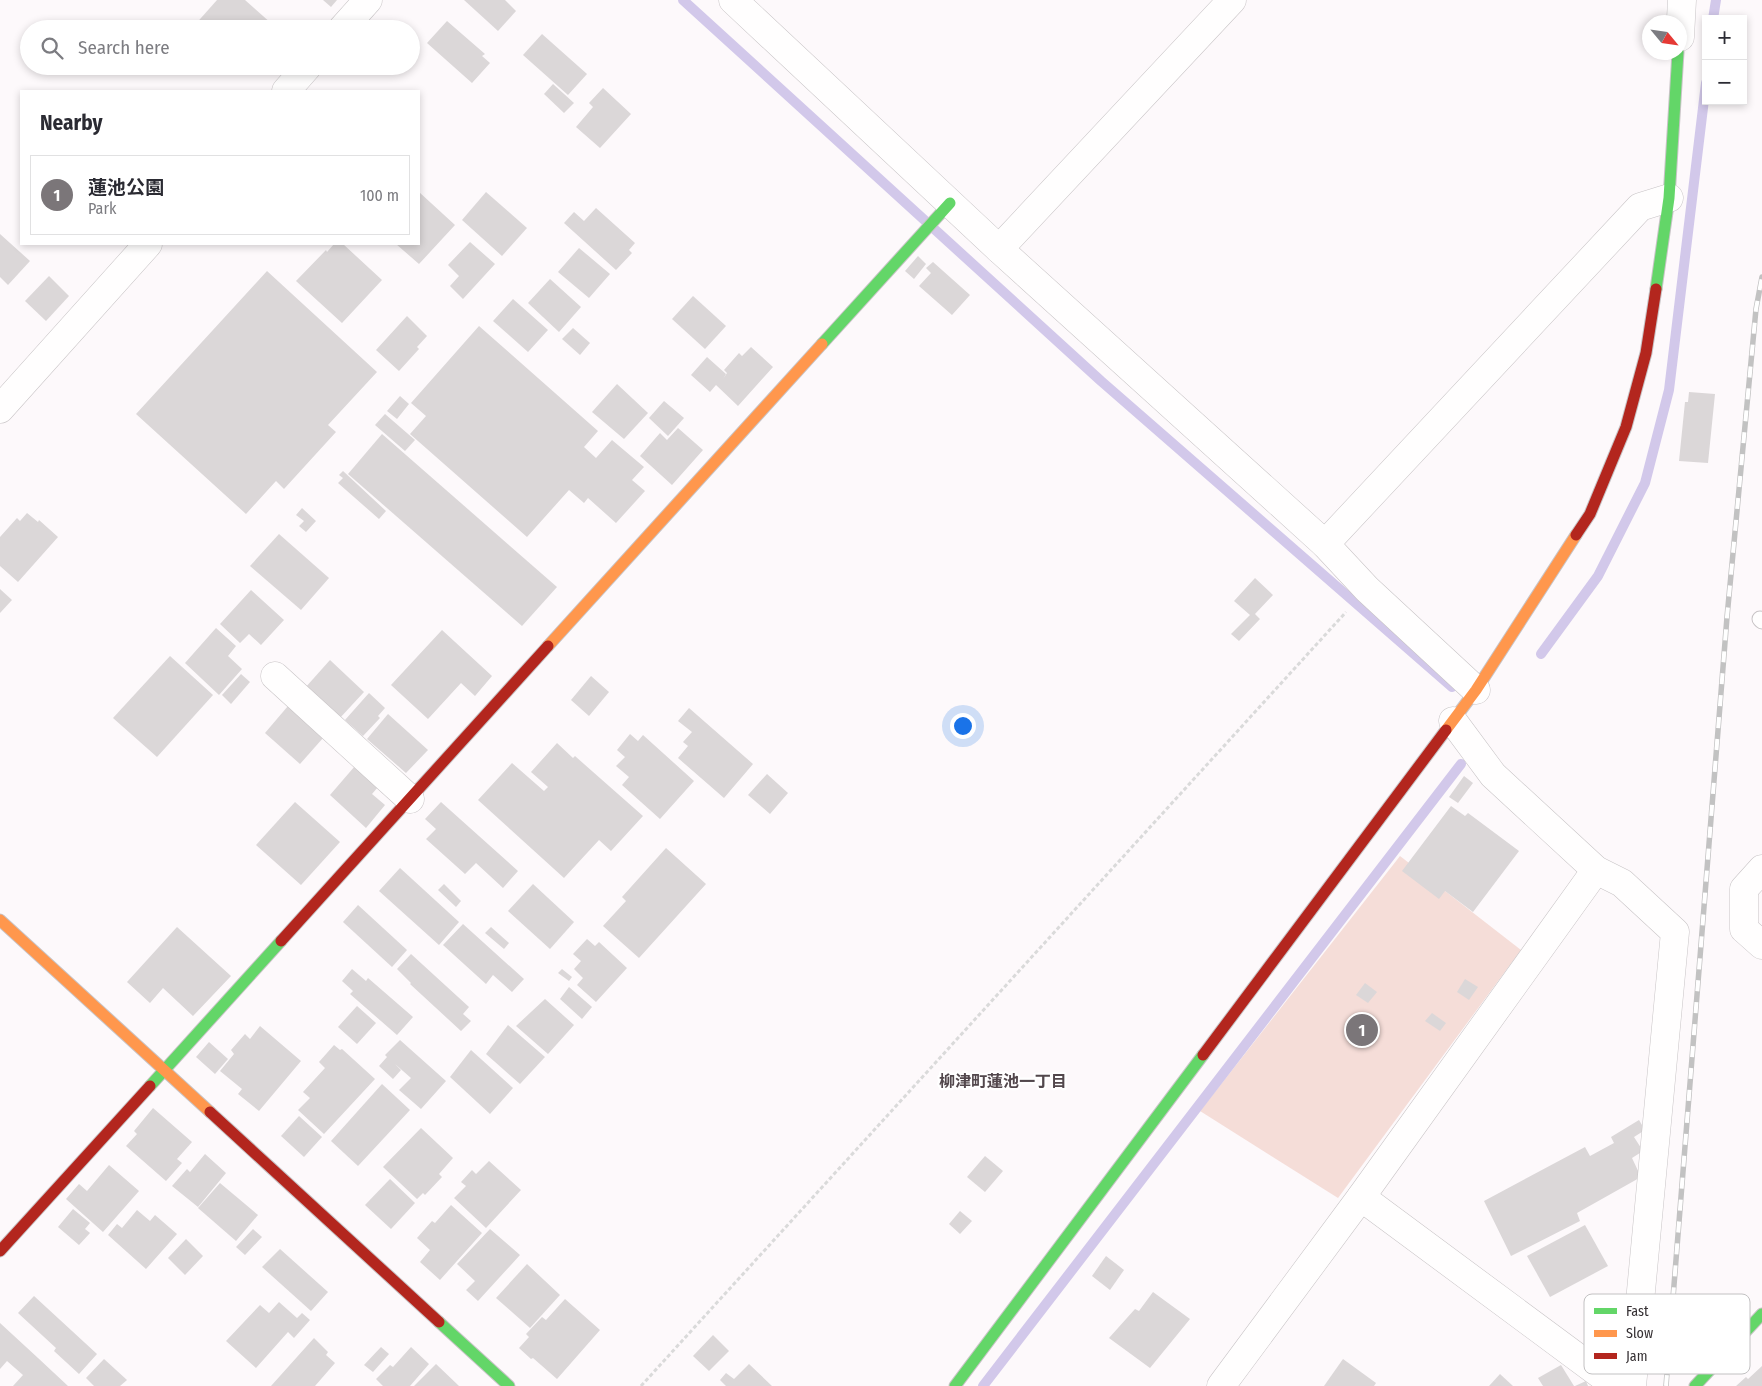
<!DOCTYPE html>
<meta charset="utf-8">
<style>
:root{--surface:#fff;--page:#f2f2f3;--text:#2b2b33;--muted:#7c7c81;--line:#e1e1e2;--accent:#7b7679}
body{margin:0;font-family:"Fira Sans Condensed","Noto Sans JP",sans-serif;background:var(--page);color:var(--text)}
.controls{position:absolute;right:15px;top:15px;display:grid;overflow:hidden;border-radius:0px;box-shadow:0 2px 8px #0003}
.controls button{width:45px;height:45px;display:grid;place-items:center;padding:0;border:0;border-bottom:1px solid var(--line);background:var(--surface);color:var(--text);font:25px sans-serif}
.compass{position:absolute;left:1642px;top:15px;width:45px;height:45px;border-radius:50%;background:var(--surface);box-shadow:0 2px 8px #0003;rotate:119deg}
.you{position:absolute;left:962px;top:725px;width:18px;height:18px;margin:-12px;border:4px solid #fff;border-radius:50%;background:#1a73e8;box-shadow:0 0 0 8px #1a73e833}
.badge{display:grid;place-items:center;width:32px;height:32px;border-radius:50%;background:var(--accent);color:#fff;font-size:16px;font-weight:700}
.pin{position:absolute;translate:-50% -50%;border:2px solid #fff;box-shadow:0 1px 5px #0006}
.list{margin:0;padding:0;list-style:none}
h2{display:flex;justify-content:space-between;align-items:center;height:65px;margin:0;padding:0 20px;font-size:21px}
h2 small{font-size:16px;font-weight:400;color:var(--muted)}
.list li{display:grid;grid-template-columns:32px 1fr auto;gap:15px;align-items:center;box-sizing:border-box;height:80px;margin:0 10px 10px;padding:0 10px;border:1px solid var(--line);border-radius:0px}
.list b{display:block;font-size:19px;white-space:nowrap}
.list p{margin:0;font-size:16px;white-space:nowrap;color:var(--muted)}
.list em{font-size:16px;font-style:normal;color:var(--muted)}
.icon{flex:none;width:28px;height:28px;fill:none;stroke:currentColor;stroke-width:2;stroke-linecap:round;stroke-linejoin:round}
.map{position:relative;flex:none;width:1762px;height:1386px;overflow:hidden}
.search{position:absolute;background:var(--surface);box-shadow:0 2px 8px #0003;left:20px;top:20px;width:400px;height:55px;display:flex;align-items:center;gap:12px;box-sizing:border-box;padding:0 18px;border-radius:28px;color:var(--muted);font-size:19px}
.panel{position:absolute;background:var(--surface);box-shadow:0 2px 8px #0003;left:20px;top:90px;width:400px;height:155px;border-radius:0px}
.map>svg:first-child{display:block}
.green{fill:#f5ddd8}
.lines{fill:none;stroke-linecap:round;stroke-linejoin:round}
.stream{stroke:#d2c8ea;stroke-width:10}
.building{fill:#dbd7d8}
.lane-casing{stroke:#c8c4c6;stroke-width:17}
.street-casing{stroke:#c8c4c6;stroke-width:29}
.fast-casing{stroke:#c8c4c6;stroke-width:13}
.slow-casing{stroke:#c8c4c6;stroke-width:13}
.jam-casing{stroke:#c8c4c6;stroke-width:13}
.path{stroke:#dadada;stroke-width:3;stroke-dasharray:4 2.5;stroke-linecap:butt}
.lane{stroke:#fffefe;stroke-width:15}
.street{stroke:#fffefe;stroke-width:28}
.fast{stroke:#63d668;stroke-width:11}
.slow{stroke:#ff974d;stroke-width:11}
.jam{stroke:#b3261e;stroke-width:11}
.rail-casing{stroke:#c2c2c2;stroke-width:5.5}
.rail{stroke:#fff;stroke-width:4;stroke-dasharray:11;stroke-linecap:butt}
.labels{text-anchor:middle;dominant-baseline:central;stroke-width:4.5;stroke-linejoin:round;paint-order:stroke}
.neighbourhood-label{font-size:16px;font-weight:bold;fill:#52474c;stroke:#fff}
.key{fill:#fff;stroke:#c2c1c2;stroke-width:1}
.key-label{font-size:14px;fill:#353033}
</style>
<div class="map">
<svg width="1762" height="1386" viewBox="0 0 1762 1386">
<rect width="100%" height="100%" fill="#fdf9fb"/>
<polygon class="green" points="1400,856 1521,950 1338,1198 1200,1111"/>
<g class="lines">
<g class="stream">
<polyline points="683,0 1101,381 1452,687"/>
<polyline points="1713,19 1716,0"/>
<polyline points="1541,654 1598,576 1645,483 1669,390 1706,83"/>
<polyline points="983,1386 1461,764"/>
</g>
</g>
<g class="building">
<polygon points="217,0 245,0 272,24 269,29 196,29 193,27"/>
<polygon points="323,0 337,0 331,7"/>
<polygon points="464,0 505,0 516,11 498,31"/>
<polygon points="447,21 485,54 482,56 490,63 472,83 427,43"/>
<polygon points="542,34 587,74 568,95 523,55"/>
<polygon points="553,84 574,103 564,113 544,94"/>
<polygon points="603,88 631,114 600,148 576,127 593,107 589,103"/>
<polygon points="419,192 455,225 419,264 396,244 419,244"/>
<polygon points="486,192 527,228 502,256 462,220"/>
<polygon points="596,208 635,243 629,250 632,253 616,270 564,223 574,212 584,221"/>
<polygon points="0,234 30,261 8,285 0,277"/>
<polygon points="470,242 495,264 463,299 450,286 459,276 448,265"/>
<polygon points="334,244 343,244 382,280 342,323 296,281 326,250 327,252"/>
<polygon points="579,248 610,274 589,298 558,272"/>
<polygon points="918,256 926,264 914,279 905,271"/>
<polygon points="933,262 970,295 952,315 919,286 931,273 926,268"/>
<polygon points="267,271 377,372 328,425 336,432 284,489 276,481 246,514 136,414"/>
<polygon points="49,276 69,296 46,321 25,301"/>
<polygon points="550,279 581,307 559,332 528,303"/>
<polygon points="693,296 726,326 705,349 672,319"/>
<polygon points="513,299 548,330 528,352 493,321"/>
<polygon points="407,316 427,336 417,347 419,349 399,371 376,350"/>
<polygon points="479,326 598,431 584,447 596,458 612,440 644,467 632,480 645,491 616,523 588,498 584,503 569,490 527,537 410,434 426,416 411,403"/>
<polygon points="573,328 590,343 580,355 562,339"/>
<polygon points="751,347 773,367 738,406 716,385 710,392 691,375 707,357 726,374 723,379 727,373 724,370 739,353 742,356"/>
<polygon points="617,384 648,413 624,439 592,412"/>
<polygon points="1689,392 1715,394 1708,463 1679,461 1685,402 1688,402"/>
<polygon points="400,396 409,404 397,419 387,411"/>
<polygon points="664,401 684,418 668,436 649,418"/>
<polygon points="385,414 415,440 405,451 375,425"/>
<polygon points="678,428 703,450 672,485 640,456 660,433 667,440"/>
<polygon points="382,434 557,587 522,626 348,474"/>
<polygon points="343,471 386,511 379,519 338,483 343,478 339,475"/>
<polygon points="302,508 316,521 306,532 299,526 304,521 296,515"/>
<polygon points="27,513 38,522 39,520 58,537 18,582 0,566 0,537 17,518 20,521"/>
<polygon points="279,534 329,578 301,610 250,566"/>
<polygon points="1255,578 1273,595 1255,614 1260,619 1239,641 1231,634 1250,615 1234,601"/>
<polygon points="0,589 12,600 0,613"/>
<polygon points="251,590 284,620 261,645 249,634 240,643 220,624"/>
<polygon points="216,628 236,646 228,656 242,669 219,695 185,663"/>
<polygon points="442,630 492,676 475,696 461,683 428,719 391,685"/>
<polygon points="170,656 213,695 157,757 113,718"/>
<polygon points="330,660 364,692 339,719 305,688"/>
<polygon points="241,674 250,682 231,704 222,695"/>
<polygon points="591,676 609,692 589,716 571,700"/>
<polygon points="369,693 385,708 378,716 380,718 363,736 345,720"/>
<polygon points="288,706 323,738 300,764 265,733"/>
<polygon points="689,708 753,764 724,798 678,758 688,746 683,742 692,732 678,721"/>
<polygon points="388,714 428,750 406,773 367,739"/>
<polygon points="630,734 638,741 643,735 694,781 660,819 622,785 629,777 616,766 625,757 617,750"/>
<polygon points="557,743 573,758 575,756 584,764 643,816 611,851 599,840 564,878 478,800 512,763 544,791 548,787 531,772"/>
<polygon points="355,766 378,787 372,794 385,805 366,828 330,795"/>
<polygon points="767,774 788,793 770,814 748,795"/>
<polygon points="1464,776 1473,783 1458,803 1449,797"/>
<polygon points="295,802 340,842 301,885 256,845"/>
<polygon points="441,802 518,871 503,888 476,863 465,874 426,839 436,829 425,819"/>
<polygon points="1451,806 1465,816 1468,813 1519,851 1473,912 1445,891 1439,899 1402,871"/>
<polygon points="666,848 706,884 639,958 603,926 626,901 622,897"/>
<polygon points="400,868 459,922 439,945 379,891"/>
<polygon points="444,884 461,901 456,907 438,890"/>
<polygon points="533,884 574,922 550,949 508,911"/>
<polygon points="358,905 407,950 392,967 343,922"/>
<polygon points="463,924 524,979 512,992 493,975 486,984 443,945"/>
<polygon points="177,927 231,976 193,1016 163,988 150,1003 127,982"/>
<polygon points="491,927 509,943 504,949 485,933"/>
<polygon points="587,939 595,946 599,942 627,968 596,1002 577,985 583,978 574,969 581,961 573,954"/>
<polygon points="411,954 469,1007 463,1014 471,1021 461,1031 410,984 411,983 397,969"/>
<polygon points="352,969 366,981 368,978 413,1017 397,1035 350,994 353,991 342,981"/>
<polygon points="562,969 572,977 569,981 558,973"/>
<polygon points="1465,979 1478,987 1469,1000 1457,992"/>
<polygon points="1365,983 1377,992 1368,1003 1356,995"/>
<polygon points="569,987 592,1007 582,1019 560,999"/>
<polygon points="545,999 574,1025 548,1054 516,1026"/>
<polygon points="357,1006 376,1023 357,1044 338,1027"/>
<polygon points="1432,1013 1446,1023 1440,1031 1425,1021"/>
<polygon points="508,1025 545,1057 520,1084 486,1054"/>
<polygon points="260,1026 301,1061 259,1111 238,1094 242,1089 220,1071 234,1054 231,1050 245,1034 250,1039"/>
<polygon points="400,1040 446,1081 421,1109 399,1090 411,1078 395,1064 401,1070 393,1079 379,1066 387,1057 385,1055"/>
<polygon points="209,1042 228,1059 215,1074 196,1057"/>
<polygon points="334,1045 340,1050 342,1049 375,1079 324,1134 298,1110 310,1098 303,1092 325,1068 319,1062"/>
<polygon points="471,1050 513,1088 490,1114 450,1077"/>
<polygon points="382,1084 410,1110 358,1166 331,1141"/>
<polygon points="153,1108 192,1142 177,1159 182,1163 166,1181 126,1146 137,1134 134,1131"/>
<polygon points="299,1116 322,1137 304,1157 281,1136"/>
<polygon points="1639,1120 1645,1130 1634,1137 1643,1151 1632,1158 1641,1177 1577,1213 1580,1221 1511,1256 1484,1201 1585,1147 1590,1156 1614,1143 1611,1137"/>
<polygon points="421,1128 453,1158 439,1174 442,1177 425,1195 423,1193 417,1199 383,1167"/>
<polygon points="205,1154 226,1173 198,1207 172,1186 187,1169 190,1172"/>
<polygon points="985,1156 1003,1171 985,1192 967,1177"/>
<polygon points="489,1161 521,1190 486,1228 454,1198 466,1186 461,1182 472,1170 476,1174"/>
<polygon points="109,1165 139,1191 103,1232 66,1199 79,1184 87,1191"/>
<polygon points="390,1179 415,1203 391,1229 365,1205"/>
<polygon points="220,1183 258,1215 236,1241 198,1208"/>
<polygon points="451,1205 482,1233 440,1280 420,1262 430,1250 417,1238 432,1221 435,1223"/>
<polygon points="73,1209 90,1223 85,1229 90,1233 79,1245 58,1227"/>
<polygon points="137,1210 150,1221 155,1215 177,1234 146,1269 108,1235 117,1224 122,1228"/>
<polygon points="960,1211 972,1221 960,1234 949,1224"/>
<polygon points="1585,1225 1608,1266 1550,1297 1527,1256"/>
<polygon points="253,1229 262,1237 245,1255 236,1247"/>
<polygon points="490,1229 520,1255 478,1301 466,1290 475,1281 457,1264"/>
<polygon points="186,1239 203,1256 185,1275 168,1258"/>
<polygon points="280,1249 328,1292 311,1311 262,1267"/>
<polygon points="1106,1256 1124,1270 1110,1290 1092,1276"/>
<polygon points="527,1264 560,1295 530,1328 496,1298"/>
<polygon points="1153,1292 1190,1319 1150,1368 1109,1338 1135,1309 1139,1311"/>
<polygon points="34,1296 97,1354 79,1374 54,1351 56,1348 18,1313"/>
<polygon points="565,1299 600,1330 557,1379 533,1358 531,1359 519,1348 529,1337 526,1334 542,1317 546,1320"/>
<polygon points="279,1302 297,1318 302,1313 310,1320 294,1338 288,1332 256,1368 226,1341 260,1305 269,1313"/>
<polygon points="0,1323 38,1358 68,1386 13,1386 23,1375 7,1361 0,1369"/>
<polygon points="713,1335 729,1351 709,1371 693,1356"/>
<polygon points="314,1338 328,1352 326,1355 335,1363 315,1386 271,1386"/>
<polygon points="381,1347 389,1354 373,1372 364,1365"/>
<polygon points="411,1347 429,1364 410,1386 383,1386 376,1379 390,1365 393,1367"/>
<polygon points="104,1359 127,1380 120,1386 94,1386 86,1378"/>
<polygon points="1343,1359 1376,1383 1374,1386 1324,1386"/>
<polygon points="436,1364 459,1386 414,1386"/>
<polygon points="749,1364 772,1386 726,1386 720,1380 726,1373 734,1379"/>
<polygon points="1561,1365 1574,1386 1543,1386 1538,1378"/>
<polygon points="1762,1366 1762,1386 1736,1386 1746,1377 1748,1379"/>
<polygon points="1500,1374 1513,1386 1489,1386"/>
<polygon points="1586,1381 1588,1386 1575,1386"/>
</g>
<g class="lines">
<g class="lane-casing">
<polyline id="lane" points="1760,619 1762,621"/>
</g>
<g class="street-casing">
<g id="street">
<polyline points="733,0 999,249 1325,544 1367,589 1476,690"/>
<polyline points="342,29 368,0"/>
<polyline points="1680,37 1682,0"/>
<polyline points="286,91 308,66"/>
<polyline points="999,249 1232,0"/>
<polyline points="0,409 148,244"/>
<polyline points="1325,544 1640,207 1669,198"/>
<polyline points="275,676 410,799"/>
<polyline points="1453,721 1493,775 1596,870 1622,883 1675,932 1632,1386"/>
<polyline points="1762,869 1744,889 1744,929 1762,945"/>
<polyline points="1361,1197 1616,1386"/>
<polyline points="1221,1386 1361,1197 1596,870"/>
</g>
</g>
<g class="fast-casing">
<g id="fast">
<polyline points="1656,289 1669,198 1678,52"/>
<polyline points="822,344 950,203"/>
<polyline points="150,1086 281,941"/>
<polyline points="439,1322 509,1386"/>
<polyline points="955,1386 1203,1055"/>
<polyline points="1695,1386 1762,1314"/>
</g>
</g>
<g class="slow-casing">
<g id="slow">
<polyline points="548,646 822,344"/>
<polyline points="1446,730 1476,690 1576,535"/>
<polyline points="0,920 210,1112"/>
</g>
</g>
<g class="jam-casing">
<g id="jam">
<polyline points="1576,535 1590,514 1626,427 1646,353 1656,289"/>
<polyline points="281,941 548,646"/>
<polyline points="1203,1055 1446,730"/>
<polyline points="210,1112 439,1322"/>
<polyline points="0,1251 150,1086"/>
</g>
</g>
<polyline class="path" points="641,1386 1346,612"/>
<use href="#lane" class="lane"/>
<use href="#street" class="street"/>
<use href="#fast" class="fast"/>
<use href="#slow" class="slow"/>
<use href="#jam" class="jam"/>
<g class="rail-casing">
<polyline id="rail" points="1666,1386 1727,617 1756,309 1762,277"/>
</g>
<use href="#rail" class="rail"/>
</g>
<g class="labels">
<g class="neighbourhood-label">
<text x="1003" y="1081">柳津町蓮池一丁目</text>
</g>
</g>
<rect x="1584" y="1294" width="166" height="80" rx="8" class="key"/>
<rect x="1594" y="1308" width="23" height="6" fill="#63d668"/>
<rect x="1594" y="1330" width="23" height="7" fill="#ff974d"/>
<rect x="1594" y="1353" width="23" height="6" fill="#b3261e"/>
<g class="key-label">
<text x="1626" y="1316">Fast</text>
<text x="1626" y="1338">Slow</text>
<text x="1626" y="1361">Jam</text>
</g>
</svg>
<div class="controls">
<button>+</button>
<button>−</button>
</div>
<svg class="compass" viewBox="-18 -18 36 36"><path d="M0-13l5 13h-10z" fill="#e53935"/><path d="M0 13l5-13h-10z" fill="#7c7c81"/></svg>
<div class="you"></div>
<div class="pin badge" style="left:1362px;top:1030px">1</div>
<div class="search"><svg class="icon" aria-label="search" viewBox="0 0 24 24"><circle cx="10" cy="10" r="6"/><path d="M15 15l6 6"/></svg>Search here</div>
<section class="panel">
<h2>Nearby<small></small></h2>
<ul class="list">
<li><span class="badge">1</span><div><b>蓮池公園</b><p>Park</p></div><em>100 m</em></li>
</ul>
</section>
</div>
